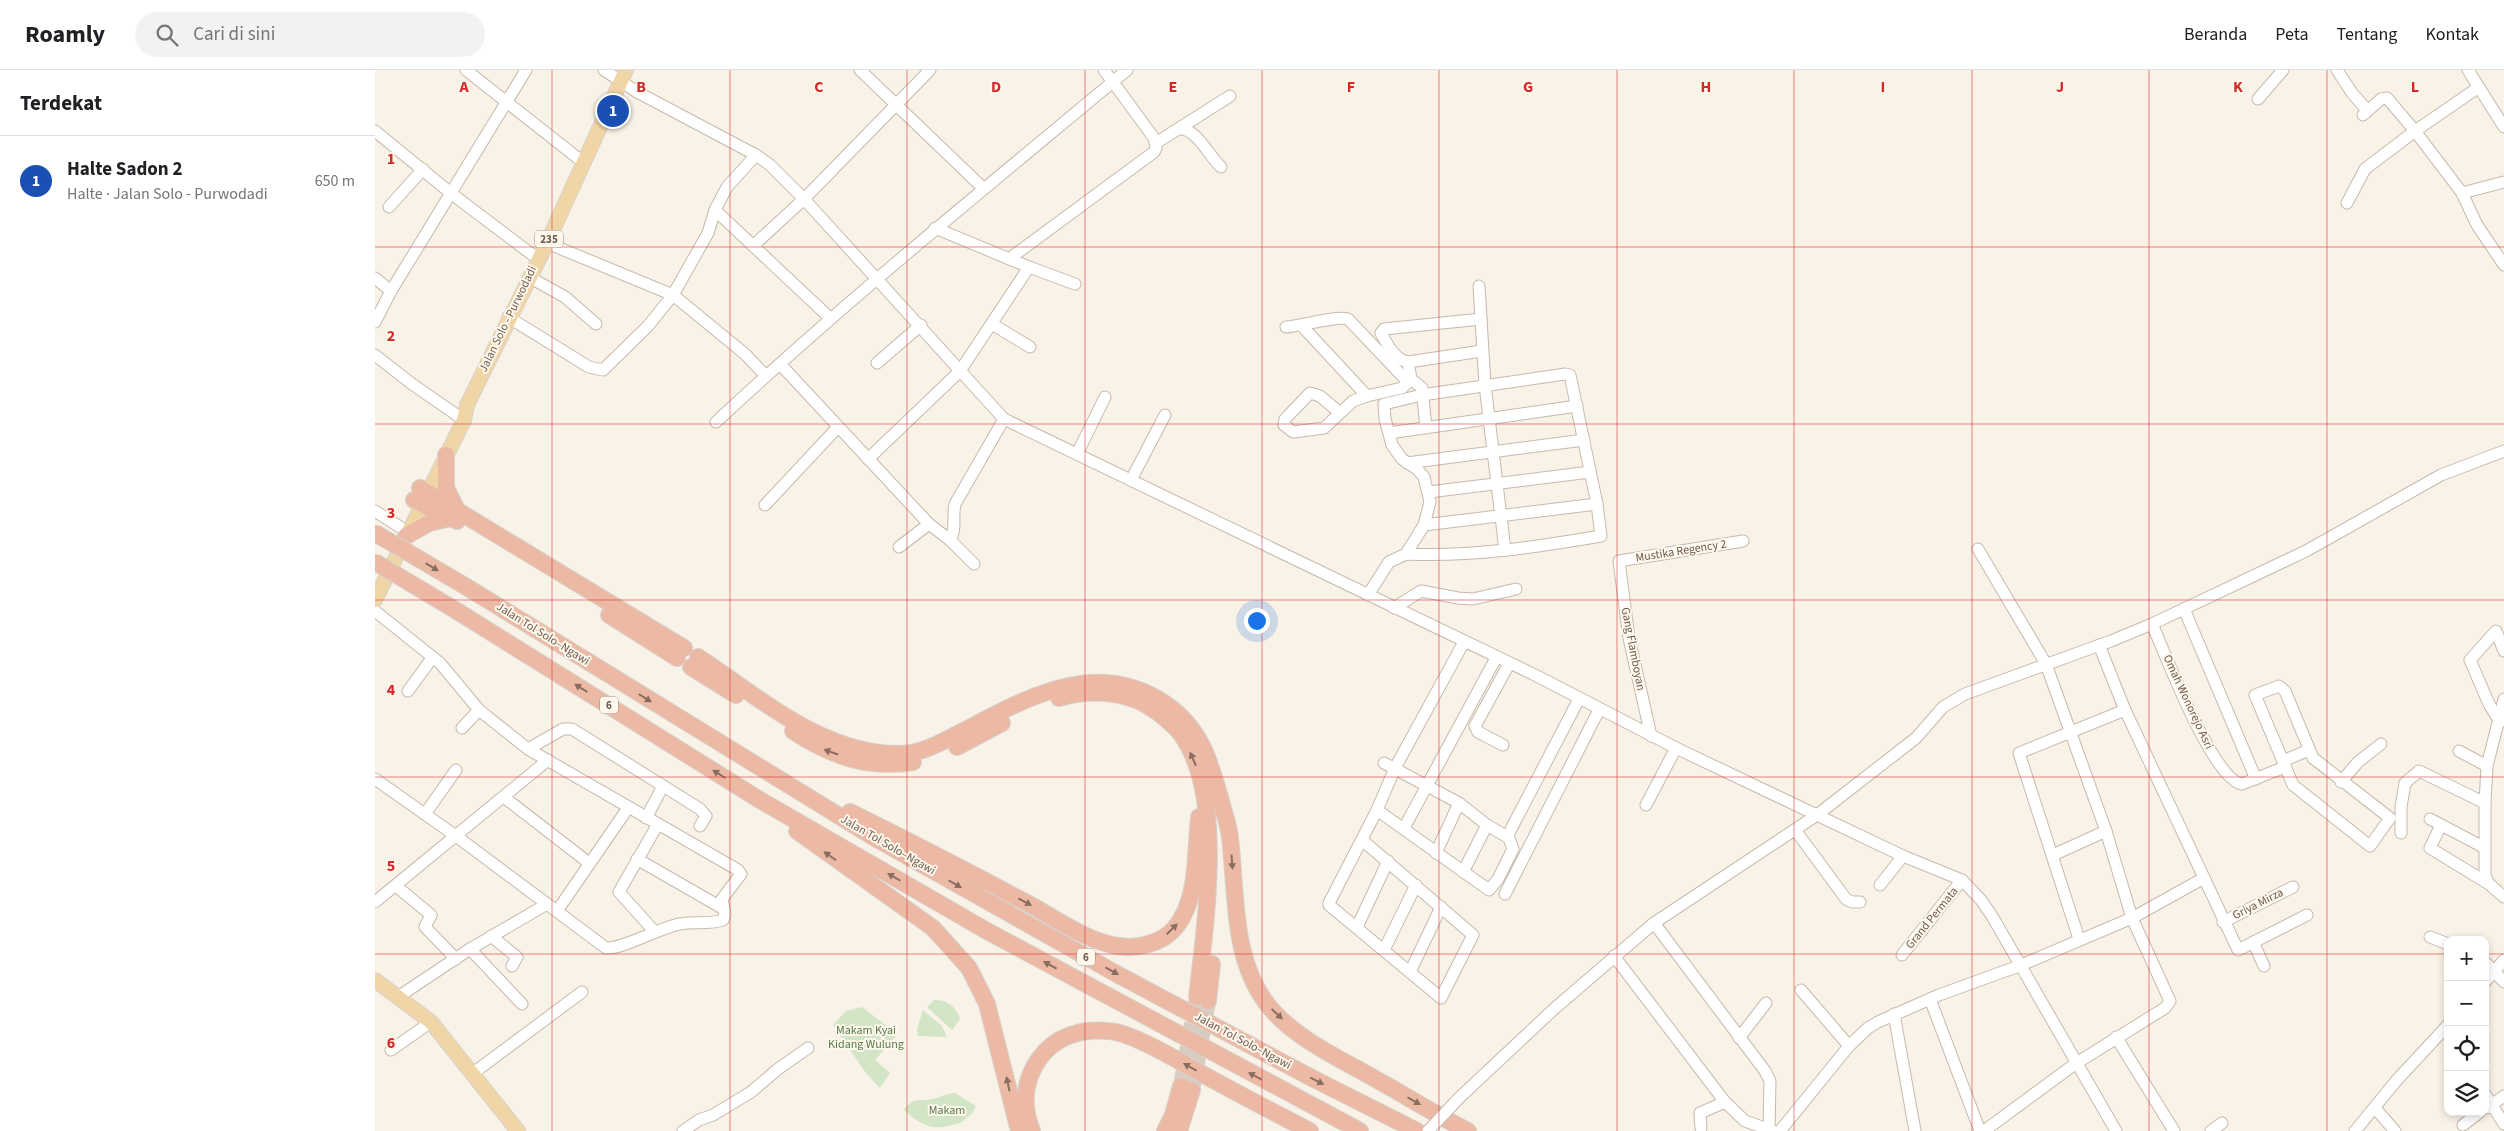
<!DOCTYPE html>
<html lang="id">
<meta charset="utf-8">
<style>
:root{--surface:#fff;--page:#f2f2f2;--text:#202124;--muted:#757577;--line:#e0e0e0;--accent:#d5785a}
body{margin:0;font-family:"Source Sans 3",sans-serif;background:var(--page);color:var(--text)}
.controls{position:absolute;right:15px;bottom:15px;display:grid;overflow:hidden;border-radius:10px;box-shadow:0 2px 8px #0003}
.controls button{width:45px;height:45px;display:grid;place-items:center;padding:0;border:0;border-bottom:1px solid var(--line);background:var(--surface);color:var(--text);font:25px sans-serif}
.you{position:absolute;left:881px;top:550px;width:18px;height:18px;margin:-12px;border:4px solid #fff;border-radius:50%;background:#1a73e8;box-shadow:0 0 0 8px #1a73e833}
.badge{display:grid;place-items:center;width:32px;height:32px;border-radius:50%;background:var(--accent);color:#fff;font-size:16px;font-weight:700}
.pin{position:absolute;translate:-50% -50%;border:2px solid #fff;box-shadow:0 1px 5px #0006}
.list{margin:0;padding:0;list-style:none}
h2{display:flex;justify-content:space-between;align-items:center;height:65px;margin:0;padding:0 20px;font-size:21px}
h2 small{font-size:16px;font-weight:400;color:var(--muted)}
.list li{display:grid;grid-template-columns:32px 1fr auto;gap:15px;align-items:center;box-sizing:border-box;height:90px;padding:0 20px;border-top:1px solid var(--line)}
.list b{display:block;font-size:19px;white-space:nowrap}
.list p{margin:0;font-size:16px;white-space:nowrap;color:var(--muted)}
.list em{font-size:16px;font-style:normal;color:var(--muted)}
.icon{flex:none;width:28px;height:28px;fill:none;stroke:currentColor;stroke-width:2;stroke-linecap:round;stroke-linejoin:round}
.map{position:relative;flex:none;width:2129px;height:1061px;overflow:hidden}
header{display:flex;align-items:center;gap:30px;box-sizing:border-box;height:70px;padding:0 25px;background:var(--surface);border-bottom:1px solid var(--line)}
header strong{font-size:24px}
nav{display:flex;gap:28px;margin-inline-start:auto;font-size:18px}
.search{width:350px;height:45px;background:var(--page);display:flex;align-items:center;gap:12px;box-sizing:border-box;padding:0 18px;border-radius:28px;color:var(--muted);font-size:19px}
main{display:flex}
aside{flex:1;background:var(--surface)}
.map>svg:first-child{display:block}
.green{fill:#d2e5c7}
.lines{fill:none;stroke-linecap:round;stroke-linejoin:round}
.highway-tunnel{stroke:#d7ccc0;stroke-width:16;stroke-dasharray:16 8;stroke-linecap:butt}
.minor-casing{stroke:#c7b9ac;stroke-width:13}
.major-casing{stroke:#d7d1cd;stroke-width:16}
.highway-casing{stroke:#d7d1cd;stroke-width:18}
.minor{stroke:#fff;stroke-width:11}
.major{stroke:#f0d6a7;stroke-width:14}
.highway{stroke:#ecb9a5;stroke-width:16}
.minor-bridge-casing{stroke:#c7b9ac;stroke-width:13;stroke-linecap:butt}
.highway-bridge-casing{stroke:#d7d1cd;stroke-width:18;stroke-linecap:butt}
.minor-bridge{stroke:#fff;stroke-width:11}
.highway-bridge{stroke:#ecb9a5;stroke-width:16}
.oneway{fill:#896e5f}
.grid{fill:none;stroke:#d62828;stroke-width:1;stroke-opacity:0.55}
.labels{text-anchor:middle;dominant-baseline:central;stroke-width:4;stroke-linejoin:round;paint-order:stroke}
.shield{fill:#fdf7ec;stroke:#9a8a7d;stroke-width:1}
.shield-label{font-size:11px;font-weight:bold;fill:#705b4e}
.street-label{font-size:12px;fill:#705b4e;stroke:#fdf7ec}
.park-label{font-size:12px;fill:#577a4b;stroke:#fdf7ec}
.grid-label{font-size:16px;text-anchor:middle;font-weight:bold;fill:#d62828;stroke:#fdf7ec;stroke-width:4;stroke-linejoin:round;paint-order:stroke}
</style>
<header>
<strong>Roamly</strong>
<div class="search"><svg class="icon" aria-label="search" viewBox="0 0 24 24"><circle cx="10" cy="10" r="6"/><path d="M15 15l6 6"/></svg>Cari di sini</div>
<nav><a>Beranda</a><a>Peta</a><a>Tentang</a><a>Kontak</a></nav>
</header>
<main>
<aside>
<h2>Terdekat<small></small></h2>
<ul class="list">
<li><span class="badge" style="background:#1a4fb4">1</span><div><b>Halte Sadon 2</b><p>Halte · Jalan Solo - Purwodadi</p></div><em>650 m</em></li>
</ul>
</aside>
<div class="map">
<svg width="2129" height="1061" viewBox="0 0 2129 1061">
<rect width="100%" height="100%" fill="#f9f2e6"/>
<g class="green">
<path d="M559 930C572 930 581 936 585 949L577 960 552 937Z"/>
<polygon points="487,937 508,953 521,966 500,990 515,1003 505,1018 491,1003 458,955 471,941"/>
<polygon points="548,940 567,956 572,967 543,966 542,959"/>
<path d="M580 1023 601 1036C598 1044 592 1048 585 1053 559 1061 549 1058 529 1040 540 1025 542 1033 557 1029 565 1028 569 1024 580 1023Z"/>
</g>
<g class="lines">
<g class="highway-tunnel">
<polyline points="806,1016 821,932"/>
<polyline points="817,1020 833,931"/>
</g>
<g class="minor-casing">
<g id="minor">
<polyline points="91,0 209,93"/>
<polyline points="229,0 262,22 381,85 395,95 429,129 629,349 1162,606 1301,678 1528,786 1587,810 1606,830 1617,846 1741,1061"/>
<polyline points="485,0 608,118"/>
<polyline points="1962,0 1977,23 1992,40"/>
<polyline points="2093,0 2129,57"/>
<polyline points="1883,29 1908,0"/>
<polyline points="1988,45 2006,29 2012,28 2040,61 2104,17"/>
<path d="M805 59C821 58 834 86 846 97"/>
<polyline points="0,61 77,124 163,189"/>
<polyline points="781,73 855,26"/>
<polyline points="2087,123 2129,112"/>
<polyline points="1972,133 1990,99 2040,61 2087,123 2102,155 2129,195"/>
<polyline points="14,137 48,99"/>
<polyline points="340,140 455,248"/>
<polyline points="172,173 298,225 370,284 391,306"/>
<polyline points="379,175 429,129 555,0"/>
<polyline points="634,189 779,82 781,78 779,68 729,0"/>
<polyline points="654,197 700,214"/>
<polyline points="154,207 190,227 221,254"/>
<polyline points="0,208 16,221"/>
<polyline points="1104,216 1110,315 1130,480"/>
<polyline points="133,247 214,297 228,300 273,256 298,225 333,163 340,140 352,117 381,85"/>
<polyline points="0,252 16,221 151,0"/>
<polyline points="617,254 655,277"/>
<polyline points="927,256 992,326 1027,318 1036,309"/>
<path d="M911 257C926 256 963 245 973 249L1033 312"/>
<polyline points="0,285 37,314 89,350"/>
<path d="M1033 292C1020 290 1012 274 1006 263L1009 259 1106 249"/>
<polyline points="502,293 546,255"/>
<polyline points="405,294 554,454 575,470 599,494"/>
<polyline points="1036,309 1033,292 1107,281"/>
<polyline points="1036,309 1047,318 1051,358"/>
<polyline points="965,343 945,326 935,323 910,349 909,355 918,362 949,358 978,331 992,326"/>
<path d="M341 352C473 229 613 116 752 0"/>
<polyline points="1014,363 1202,336"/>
<polyline points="702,384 730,327"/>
<polyline points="493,389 585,301 654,197 560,158"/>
<polyline points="1032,393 1209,370"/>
<polyline points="756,410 790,345"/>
<polyline points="1054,422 1215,402"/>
<polyline points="390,435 463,357"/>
<polyline points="0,441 25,457"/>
<polyline points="1049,455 1222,434"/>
<path d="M575 470C582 459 577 446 580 434L629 349"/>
<polyline points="524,477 554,454"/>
<polyline points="1603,479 1671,594 1731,761 1757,848 1795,931 1790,938 1700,994 1609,1061"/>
<path d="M993 525 1014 492 1031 484 1049 455 1055 432 1049 407 1042 399 1027 389 1017 375 1010 349 1009 334 1047 325 1190 304 1195 305 1222 434 1226 466C1162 477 1096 487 1031 484"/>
<polyline points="1019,538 1046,521 1083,528 1098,529 1141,519"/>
<polyline points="1809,539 1881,709"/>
<path d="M0 541 65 593 104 640 153 679 363 800 366 804 347 829 350 845 348 850C334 855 319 851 305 854 283 858 249 879 231 878L81 766 0 709"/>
<path d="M1777 554C1790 583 1837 709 1867 714L1910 697"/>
<polyline points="1724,575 1750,640 1863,880 1932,845"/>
<polygon points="1904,616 1910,621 1938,688 2015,748 1995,776 1918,715 1880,625"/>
<polyline points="33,621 58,587"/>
<polyline points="2125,652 2114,634 2095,590 2121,561 2129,581"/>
<polyline points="87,658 104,640"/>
<polyline points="1276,666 1254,568 1244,491 1368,471"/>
<polyline points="1128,675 1103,662 1100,656 1134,594"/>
<polyline points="153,679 188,659 197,659 325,739 331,746 325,756"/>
<polyline points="2084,681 2112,696"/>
<polyline points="1908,691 1934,680"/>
<polyline points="1966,712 1983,692 2006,674"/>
<polyline points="130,728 214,793"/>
<polyline points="1271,735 1301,678"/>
<polyline points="1002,740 1114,820 1123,809 1138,779 1134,768 1112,755 1084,733 1009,693"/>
<polyline points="50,744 81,700"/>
<polyline points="271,748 288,716"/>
<polyline points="2055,749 2110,778"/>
<polyline points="2066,755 2055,778 2114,814 2129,827"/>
<polyline points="1029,758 1121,588"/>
<polyline points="1421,761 1471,829 1477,832 1485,832"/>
<polyline points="1134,763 1204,629"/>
<polyline points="2026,763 2026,737 2030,713 2044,701 2110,733"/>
<polyline points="987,770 1098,865 1066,928 954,835 954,833 1002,740 1020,698 1089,572"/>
<polyline points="1061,783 1084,733"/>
<polyline points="1678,785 1731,761"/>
<polyline points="262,789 349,839"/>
<polyline points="1088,802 1112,755"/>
<polyline points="2114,814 2110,806 2110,733 2112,696 2129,629"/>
<polyline points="1505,815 1528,786"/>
<polyline points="21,816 56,845 50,857 81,889"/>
<polyline points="1130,824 1224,640"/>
<polyline points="0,832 173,690"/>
<polyline points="182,841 253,738"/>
<polyline points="1848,852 1918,817"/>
<polyline points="1279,853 1390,1001 1395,1011 1394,1059"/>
<polyline points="982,857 1013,791"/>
<polyline points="279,861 244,822 283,754"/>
<polyline points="116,866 142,887 137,896"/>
<polyline points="2055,867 2073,874"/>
<polyline points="1704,869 1644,683 1750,640"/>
<polyline points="1878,872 1889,896"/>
<polyline points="95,879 147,934"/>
<polyline points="1009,880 1041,815"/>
<polyline points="1527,885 1587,810"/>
<polyline points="1239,886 1350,1032 1370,1051 1398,1061"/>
<polyline points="2110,892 2129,912"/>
<polyline points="1035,902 1066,837"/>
<polyline points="2110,912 2129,890"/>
<polyline points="1426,920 1474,976"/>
<polyline points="23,927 95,879 172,834"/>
<polyline points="1555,929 1605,1061"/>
<polyline points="1519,944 1540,1061"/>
<polyline points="1741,967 1799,1061"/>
<polyline points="1364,968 1391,933"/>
<polyline points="16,980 56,952"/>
<polyline points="97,1004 207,922"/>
<polyline points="2110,1024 2129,1054"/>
<polyline points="1084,1028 1180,938 1279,853 1442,745 1541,668 1568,637 1590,624 1736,571 1777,554 1931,481 2066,405 2129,381"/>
<polyline points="2000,1038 2020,1061"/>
<polyline points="2112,1038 2129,1026"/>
<polyline points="2088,1055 2105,1042"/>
<polyline points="1326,1058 1325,1043 1350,1032"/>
<polyline points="308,1061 324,1050 338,1045 376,1022 403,999 433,978"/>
<polyline points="1405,1061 1474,976 1493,958 1503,952 1564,925 1644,896 1757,848 1829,808"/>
<polyline points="1836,1061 1847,1053"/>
<polyline points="1980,1061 2021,1011 2073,955"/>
</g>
</g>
<g class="major-casing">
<g id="major">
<polyline points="0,530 89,350 92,335 172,173 251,0"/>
<polyline points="0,910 56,952 143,1061"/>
</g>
</g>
<g class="highway-casing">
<g id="highway">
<polyline points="71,385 71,418 82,440"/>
<polyline points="45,418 309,578"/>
<polyline points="39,430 82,451"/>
<polyline points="31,466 54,453 76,448"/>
<polyline points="95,519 500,768 740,903 935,1007 1042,1061"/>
<polyline points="82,541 385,730 612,861 985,1061"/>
<polyline points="234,545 302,588"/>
<path d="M323 587C384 627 448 685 525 684 551 684 577 666 600 655 662 622 727 590 792 635 827 660 835 692 846 731 849 743 854 756 855 768 862 825 856 892 896 939 924 971 968 990 1004 1011 1033 1027 1063 1046 1093 1061"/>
<polyline points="316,597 361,625"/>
<path d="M684 628C716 619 753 620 781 641 790 648 802 657 808 667 850 729 830 856 822 927"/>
<path d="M418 661C456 686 492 699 538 692"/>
<polyline points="582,677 627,653"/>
<path d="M475 742C534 771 592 801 650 832 679 847 710 871 743 876 761 879 786 874 799 859 824 831 820 782 824 747"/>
<polyline points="422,761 558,858 594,898 612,934 644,1061"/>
<polyline points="833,931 837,894"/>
<path d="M657 1061C647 1036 648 1012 664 989 680 966 707 958 734 961 755 962 801 989 820 1000 858 1021 896 1041 935 1061"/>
<polyline points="790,1061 798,1045 806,1016"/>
<polyline points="804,1061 817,1020"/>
</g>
</g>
<use href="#minor" class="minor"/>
<use href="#major" class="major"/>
<use href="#highway" class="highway"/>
<g class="minor-bridge-casing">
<polyline id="minor-bridge" points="1053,1061 1084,1028"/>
</g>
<g class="highway-bridge-casing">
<g id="highway-bridge">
<polyline points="0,463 95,519"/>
<polyline points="0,492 82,541"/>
</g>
</g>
<use href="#minor-bridge" class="minor-bridge"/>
<use href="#highway-bridge" class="highway-bridge"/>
</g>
<defs><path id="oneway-solid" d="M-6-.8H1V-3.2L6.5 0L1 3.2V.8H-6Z" transform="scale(1.25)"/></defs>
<g class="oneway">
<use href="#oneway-solid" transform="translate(57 497) rotate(31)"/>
<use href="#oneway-solid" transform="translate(206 618) rotate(-148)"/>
<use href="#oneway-solid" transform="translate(270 628) rotate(32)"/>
<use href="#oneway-solid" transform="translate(456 682) rotate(-161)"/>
<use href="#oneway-solid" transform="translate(818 689) rotate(-114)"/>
<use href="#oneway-solid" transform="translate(344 704) rotate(-148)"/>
<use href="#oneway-solid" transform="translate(455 786) rotate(-145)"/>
<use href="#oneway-solid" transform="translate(857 792) rotate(86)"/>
<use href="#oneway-solid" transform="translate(519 807) rotate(-150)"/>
<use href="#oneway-solid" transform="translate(580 814) rotate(30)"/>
<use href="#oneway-solid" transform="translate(650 832) rotate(28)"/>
<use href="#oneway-solid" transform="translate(797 859) rotate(-45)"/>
<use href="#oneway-solid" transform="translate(675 895) rotate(-151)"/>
<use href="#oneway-solid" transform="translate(737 901) rotate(29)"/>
<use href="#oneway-solid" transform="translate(902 944) rotate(43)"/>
<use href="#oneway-solid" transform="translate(815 997) rotate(-151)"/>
<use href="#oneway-solid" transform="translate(880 1006) rotate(-152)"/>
<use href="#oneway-solid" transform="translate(942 1011) rotate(27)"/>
<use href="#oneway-solid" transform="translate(633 1014) rotate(-102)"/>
<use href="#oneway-solid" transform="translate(1039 1031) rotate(30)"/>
</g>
<path class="grid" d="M177 0V1061M355 0V1061M532 0V1061M710 0V1061M887 0V1061M1064 0V1061M1242 0V1061M1419 0V1061M1597 0V1061M1774 0V1061M1952 0V1061M0 177H2129M0 354H2129M0 530H2129M0 707H2129M0 884H2073M2110 884H2129"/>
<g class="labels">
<g class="shield">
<rect x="160" y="160.5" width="28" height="17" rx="4"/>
<rect x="225" y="626.5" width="18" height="17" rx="4"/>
<rect x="702" y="878.5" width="18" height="17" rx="4"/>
</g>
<g class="shield-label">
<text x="174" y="169">235</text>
<text x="234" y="635">6</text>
<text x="711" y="887">6</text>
</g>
<g class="street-label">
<text transform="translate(133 249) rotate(-64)">Jalan Solo - Purwodadi</text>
<text transform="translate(1306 481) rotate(-9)">Mustika Regency 2</text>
<text transform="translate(168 564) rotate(32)">Jalan Tol Solo–Ngawi</text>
<text transform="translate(1258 579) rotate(79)">Gang Flamboyan</text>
<text transform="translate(1813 632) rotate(65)">Omah Wonorejo Asri</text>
<text transform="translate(513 775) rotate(30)">Jalan Tol Solo–Ngawi</text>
<text transform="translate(1883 834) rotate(-27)">Griya Mirza</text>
<text transform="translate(1557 848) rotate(-51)">Grand Permata</text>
<text transform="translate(868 971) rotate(28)">Jalan Tol Solo–Ngawi</text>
</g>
<g class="park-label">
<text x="491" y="960">Makam Kyai<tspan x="491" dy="14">Kidang Wulung</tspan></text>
<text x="572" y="1040">Makam</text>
</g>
</g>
<g class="grid-label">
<text x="89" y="22">A</text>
<text x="266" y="22">B</text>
<text x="444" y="22">C</text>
<text x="621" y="22">D</text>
<text x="798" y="22">E</text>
<text x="976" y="22">F</text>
<text x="1153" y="22">G</text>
<text x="1331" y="22">H</text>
<text x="1508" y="22">I</text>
<text x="1685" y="22">J</text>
<text x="1863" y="22">K</text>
<text x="2040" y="22">L</text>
<text x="16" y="94">1</text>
<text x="16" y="271">2</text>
<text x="16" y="448">3</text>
<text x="16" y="625">4</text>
<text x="16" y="801">5</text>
<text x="16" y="978">6</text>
</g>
</svg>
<div class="controls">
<button>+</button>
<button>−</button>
<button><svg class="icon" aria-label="locate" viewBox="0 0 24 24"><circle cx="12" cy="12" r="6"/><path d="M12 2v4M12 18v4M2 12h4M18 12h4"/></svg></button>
<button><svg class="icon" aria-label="layers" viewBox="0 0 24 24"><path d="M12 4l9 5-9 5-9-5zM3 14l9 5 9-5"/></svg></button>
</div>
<div class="you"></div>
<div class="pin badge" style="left:238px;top:41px;background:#1a4fb4">1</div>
</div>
</main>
